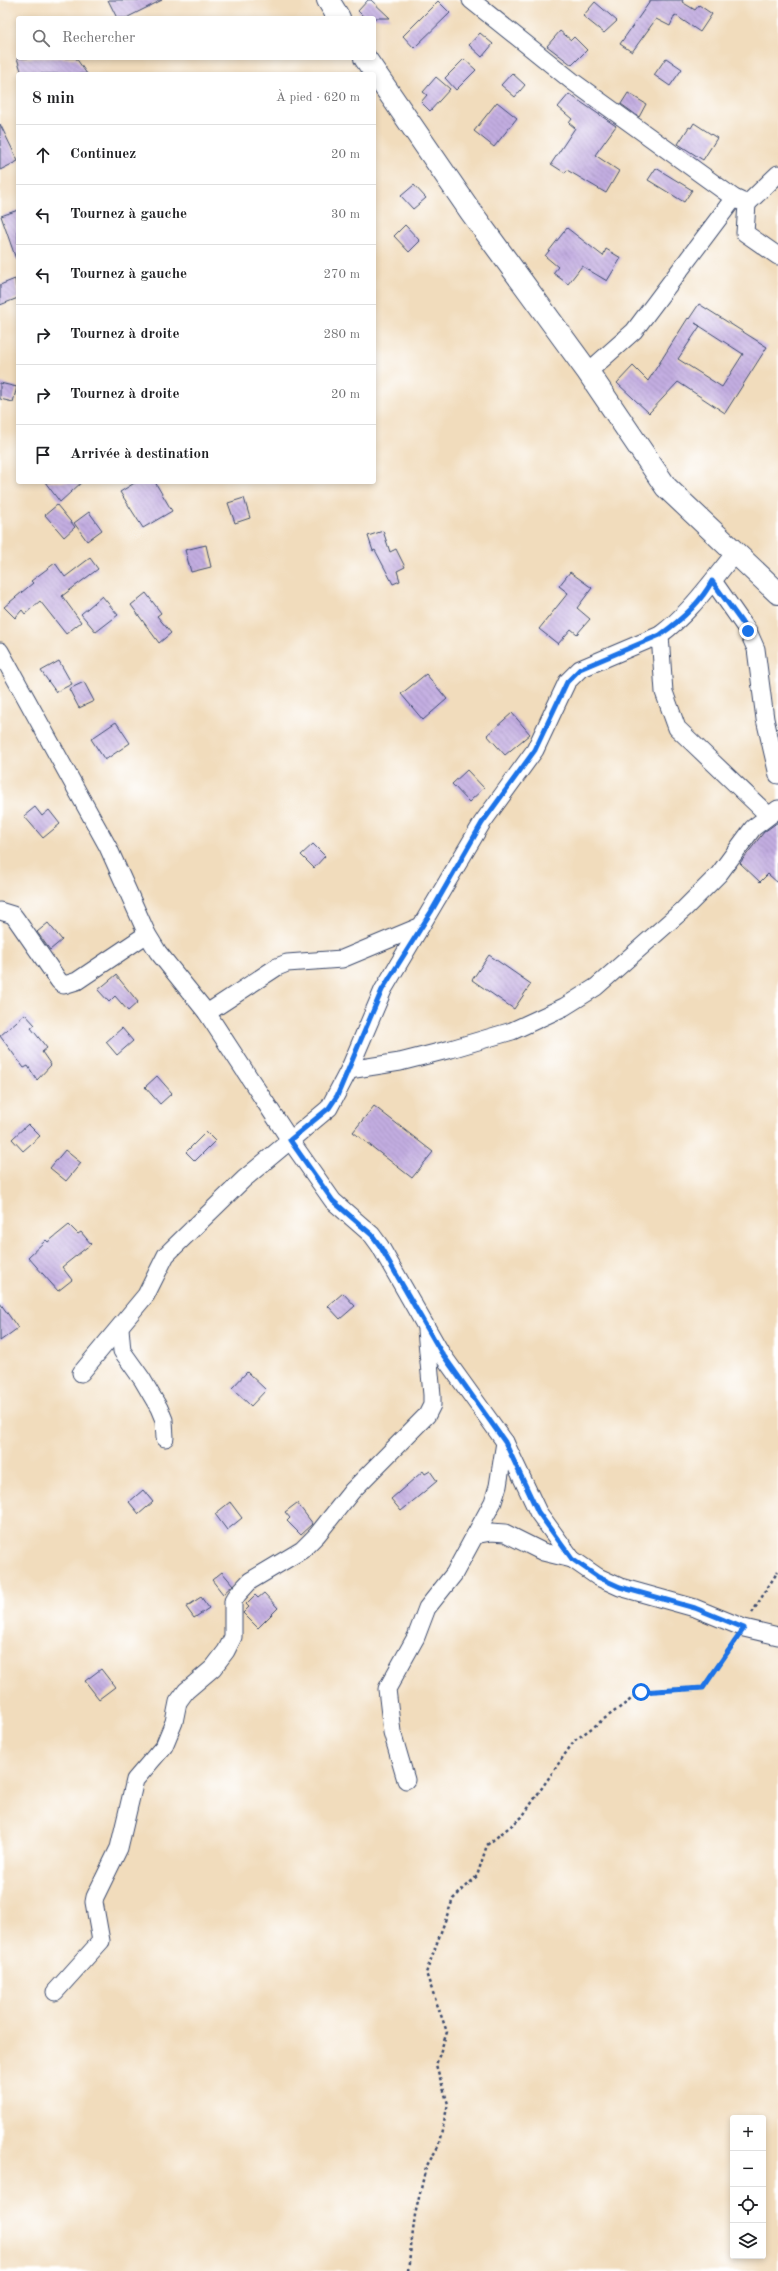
<!DOCTYPE html>
<html lang="fr">
<meta charset="utf-8">
<style>
:root{--surface:#fff;--page:#f2f2f2;--text:#202124;--muted:#757577;--line:#e0e0e0}
body{margin:0;font-family:"Old Standard TT",serif;background:var(--page);color:var(--text)}
.controls{position:absolute;right:12px;bottom:12px;display:grid;overflow:hidden;border-radius:4px;box-shadow:0 2px 6px #0003}
.controls button{width:36px;height:36px;display:grid;place-items:center;padding:0;border:0;border-bottom:1px solid var(--line);background:var(--surface);color:var(--text);font:20px sans-serif}
.stop{position:absolute;width:12px;height:12px;margin:-9px;border:3px solid #1a73e8;border-radius:50%;background:#fff}
.stop.end{background:#1a73e8;border-color:#fff;box-shadow:0 1px 4px #0008}
.list{margin:0;padding:0;list-style:none}
h2{display:flex;justify-content:space-between;align-items:center;height:52px;margin:0;padding:0 16px;font-size:17px}
h2 small{font-size:13px;font-weight:400;color:var(--muted)}
.list li{display:grid;grid-template-columns:26px 1fr auto;gap:12px;align-items:center;box-sizing:border-box;height:60px;padding:0 16px;border-top:1px solid var(--line)}
.list b{display:block;font-size:15px;white-space:nowrap}
.list em{font-size:13px;font-style:normal;color:var(--muted)}
.icon{flex:none;width:22px;height:22px;fill:none;stroke:currentColor;stroke-width:2;stroke-linecap:round;stroke-linejoin:round}
.map{position:relative;flex:none;width:778px;height:2271px;overflow:hidden}
.search{position:absolute;background:var(--surface);box-shadow:0 2px 6px #0003;left:16px;top:16px;width:360px;height:44px;display:flex;align-items:center;gap:10px;box-sizing:border-box;padding:0 14px;border-radius:4px;color:var(--muted);font-size:15px}
.panel{position:absolute;background:var(--surface);box-shadow:0 2px 6px #0003;left:16px;top:72px;width:360px;height:412px;border-radius:4px}
.map>svg:first-child{display:block}
.building{fill:url(#building-back-hatch);fill-rule:evenodd}
.lines{fill:none;stroke-linecap:round;stroke-linejoin:round}
.minor-casing{stroke:#3b496c;stroke-width:19}
.secondary-casing{stroke:#3b496c;stroke-width:24}
.path{stroke:#3b496c;stroke-width:2.5;stroke-dasharray:3 3;stroke-linecap:butt}
.minor{stroke:#fff;stroke-width:17}
.secondary{stroke:#fff;stroke-width:22}
.route{stroke:#1a73e8;stroke-width:5}
</style>
<div class="map">
<svg width="778" height="2271" viewBox="0 0 778 2271">
<defs>
<pattern id="building-back-hatch" width="6" height="6" patternUnits="userSpaceOnUse"><rect width="6" height="6" fill="#c3ade1"/><path d="M-1 5l2 2M0 0l6 6M5-1l2 2" fill="none" stroke="#9e8dba"/></pattern>
</defs>
<rect width="100%" height="100%" fill="#fff"/>
<filter id="ink" filterUnits="userSpaceOnUse"><feTurbulence type="fractalNoise" baseFrequency=".025" numOctaves="2"/><feDisplacementMap in="SourceGraphic" scale="8" xChannelSelector="R" yChannelSelector="G"/><feConvolveMatrix kernelMatrix="1 2 1 2 8 2 1 2 1" color-interpolation-filters="sRGB"/></filter>
<filter id="wash" filterUnits="userSpaceOnUse"><feTurbulence type="fractalNoise" baseFrequency=".012" numOctaves="4" result="noise"/><feDisplacementMap in="SourceGraphic" scale="16" xChannelSelector="R" yChannelSelector="G"/><feGaussianBlur stdDeviation="0.9" result="paint"/><feColorMatrix in="noise" values="0 0 0 0 0 0 0 0 0 0 0 0 0 0 0 0 0 1.4 0 .05"/><feComposite in="paint" operator="in"/></filter>
<g filter="url(#wash)">
<rect width="100%" height="100%" fill="#f1dcbc"/>
<g id="blocks">
<g class="building">
<polygon points="108,0 162,0 126,18 117,18"/>
<polygon points="368,0 371,0 390,18 365,18 358,11"/>
<polygon points="651,0 683,0 682,2 695,10 699,5 712,14 700,32 675,15 670,26 656,19 632,52 620,44"/>
<polygon points="438,1 450,13 414,48 403,36"/>
<polygon points="595,2 617,21 604,33 583,16"/>
<polygon points="560,31 571,40 574,37 587,50 572,65 547,46"/>
<polygon points="480,33 493,44 482,57 469,45"/>
<polygon points="17,58 76,58 87,74 22,74"/>
<polygon points="666,58 682,69 670,86 654,75"/>
<polygon points="464,59 476,70 456,90 445,78"/>
<polygon points="512,73 525,85 515,97 501,85"/>
<polygon points="436,77 450,89 430,111 421,102 427,95 423,92"/>
<polygon points="628,93 646,104 639,117 621,104"/>
<polygon points="569,94 616,126 595,155 619,171 606,193 567,170 565,173 551,164 575,128 569,123 572,119 558,107"/>
<polygon points="497,102 517,118 494,147 474,131"/>
<polygon points="694,123 717,138 703,160 678,144 689,127 691,128"/>
<polygon points="0,124 18,161 0,170"/>
<polygon points="656,168 692,190 684,202 648,180"/>
<polygon points="414,185 426,198 413,209 401,196"/>
<polygon points="18,210 18,259 16,259 1,216"/>
<polygon points="405,225 420,241 409,252 394,236"/>
<polygon points="567,228 603,256 606,249 621,258 607,281 582,266 568,284 553,273 558,267 545,256"/>
<polygon points="15,279 18,298 0,305 0,285"/>
<path d="M699 304 767 347 725 413 678 382 649 413 617 383 633 366 648 381 688 318 689 319ZM695 323 743 354 722 387 678 359 700 326Z"/>
<polygon points="0,383 17,387 13,402 0,399"/>
<polygon points="45,482 82,482 60,502"/>
<polygon points="136,482 155,482 172,511 143,528 120,492"/>
<polygon points="244,498 250,518 235,523 228,503"/>
<polygon points="57,505 75,527 64,537 45,515"/>
<polygon points="89,512 102,530 87,541 74,523"/>
<polygon points="383,531 390,552 396,549 405,567 397,571 400,581 393,584 375,550 373,551 368,536"/>
<polygon points="206,545 211,567 191,572 185,550"/>
<polygon points="90,558 98,569 62,596 81,622 66,634 40,601 25,614 22,610 15,618 4,607 33,583 31,581 55,563 65,577"/>
<polygon points="570,572 592,588 577,608 590,619 577,634 571,629 558,644 539,629 568,593 559,586"/>
<polygon points="146,593 161,613 157,616 171,633 159,643 131,605"/>
<polygon points="102,596 118,615 96,632 81,614"/>
<polygon points="59,661 72,684 56,692 41,671"/>
<polygon points="426,674 447,699 423,720 401,694"/>
<polygon points="84,682 94,701 79,708 69,689"/>
<polygon points="512,713 530,734 505,755 487,735"/>
<polygon points="116,722 130,743 105,760 91,739"/>
<polygon points="467,770 484,788 469,802 452,784"/>
<polygon points="35,807 42,816 49,810 60,824 43,838 24,816"/>
<polygon points="778,822 778,883 768,874 760,882 740,863 764,832"/>
<polygon points="313,844 325,856 314,868 301,855"/>
<polygon points="48,923 62,940 50,950 37,932"/>
<polygon points="489,955 531,984 514,1009 472,980"/>
<polygon points="116,975 138,1002 128,1011 115,996 109,1002 98,990"/>
<polygon points="25,1014 35,1025 31,1028 47,1048 42,1052 51,1065 37,1080 28,1066 24,1068 0,1036"/>
<polygon points="122,1028 133,1041 117,1055 106,1042"/>
<polygon points="157,1076 172,1093 160,1104 145,1087"/>
<polygon points="374,1106 433,1152 412,1178 353,1132"/>
<polygon points="28,1124 40,1136 23,1151 12,1139"/>
<polygon points="206,1132 215,1141 195,1161 186,1152"/>
<polygon points="65,1150 81,1163 66,1181 50,1168"/>
<polygon points="69,1225 78,1234 81,1232 91,1244 62,1267 72,1280 58,1291 28,1257 46,1240 48,1242"/>
<polygon points="343,1293 355,1306 340,1319 328,1306"/>
<polygon points="0,1303 18,1328 0,1341"/>
<polygon points="247,1372 266,1390 251,1406 232,1388"/>
<polygon points="423,1471 425,1474 430,1471 437,1481 401,1511 391,1499"/>
<polygon points="143,1490 153,1502 139,1514 129,1502"/>
<polygon points="230,1502 242,1518 227,1530 215,1514"/>
<polygon points="297,1503 313,1524 301,1535 287,1521 290,1518 285,1512"/>
<polygon points="222,1572 233,1585 223,1594 212,1580"/>
<polygon points="264,1593 278,1608 258,1628 243,1613 249,1607 246,1604 255,1595 258,1598"/>
<polygon points="201,1597 209,1608 194,1618 186,1607"/>
<polygon points="101,1669 115,1687 99,1699 85,1681"/>
</g>
</g>
</g>
<g filter="url(#ink)">
<use href="#blocks" fill-opacity="0" stroke="#3b496c" stroke-width="1"/>
<g class="lines">
<g class="minor-casing">
<g id="minor">
<polyline points="471,0 572,81 734,198 747,204 745,233 778,256"/>
<polyline points="747,204 778,174"/>
<polyline points="588,372 634,331 734,198"/>
<polyline points="713,581 748,631 756,649 765,719 778,775"/>
<polyline points="660,635 664,692 677,728 768,815"/>
<polyline points="0,651 108,847 147,934 158,952 207,1013 290,1140 333,1201 372,1235 380,1246 441,1353 505,1442 538,1512 572,1559 598,1577 620,1587 695,1608 744,1628 778,1636"/>
<polyline points="0,911 13,915 16,919 59,981 64,985 77,981 147,934"/>
<path d="M207 1013 277 967 287 963 342 959 421 926 482 823 535 750 567 682 580 669 660 635C691 612 711 582 735 553"/>
<polyline points="349,1070 400,1062 451,1049 512,1031 564,1007 596,987 684,909 719,874 753,828 778,809"/>
<polyline points="120,1328 122,1351 142,1379 159,1408 164,1420 165,1438"/>
<polyline points="81,1373 146,1295 166,1255 172,1249 244,1179 329,1108 349,1070 383,990 421,926"/>
<polyline points="475,1535 491,1532 505,1533 543,1552 572,1559"/>
<polyline points="406,1780 392,1732 387,1689 416,1637 427,1608 454,1574 493,1502 498,1486 505,1442"/>
<polyline points="55,1992 101,1941 94,1902 95,1897 119,1848 135,1780 164,1746 174,1722 178,1702 186,1691 213,1668 226,1651 233,1637 233,1601 238,1594 250,1581 302,1550 317,1535 352,1491 427,1415 432,1405 432,1395 426,1330"/>
</g>
</g>
<g class="secondary-casing">
<g id="secondary">
<polyline points="328,0 339,18"/>
<polyline points="365,58 471,212 588,372 666,487 778,593"/>
</g>
</g>
<g class="path">
<polyline points="752,1613 778,1571"/>
<polyline points="408,2271 415,2215 426,2167 438,2147 448,2104 436,2065 447,2032 426,1973 453,1899 477,1876 487,1845 522,1817 574,1741 641,1692 703,1688 735,1641"/>
</g>
<use href="#minor" class="minor"/>
<use href="#secondary" class="secondary"/>
</g>
</g>
<g class="lines" filter="url(#ink)">
<path class="route" d="M641 1692 703 1688 744 1628 695 1608 620 1587 598 1577 572 1559 538 1512 505 1442 441 1352 380 1246 372 1235 333 1201 290 1140 329 1108 337 1096 382 990 431 912 482 823 535 750 567 682 580 669 660 635C680 621 701 602 712 581L748 631"/>
</g>
</svg>
<div class="controls">
<button>+</button>
<button>−</button>
<button><svg class="icon" aria-label="locate" viewBox="0 0 24 24"><circle cx="12" cy="12" r="6"/><path d="M12 2v4M12 18v4M2 12h4M18 12h4"/></svg></button>
<button><svg class="icon" aria-label="layers" viewBox="0 0 24 24"><path d="M12 4l9 5-9 5-9-5zM3 14l9 5 9-5"/></svg></button>
</div>
<div class="stop" style="left:641px;top:1692px"></div>
<div class="stop end" style="left:748px;top:631px"></div>
<div class="search"><svg class="icon" aria-label="search" viewBox="0 0 24 24"><circle cx="10" cy="10" r="6"/><path d="M15 15l6 6"/></svg>Rechercher</div>
<section class="panel">
<h2>8 min<small>À pied · 620 m</small></h2>
<ul class="list">
<li><svg class="icon" aria-label="ahead" viewBox="0 0 24 24"><path d="M12 20V5M6 11l6-6 6 6"/></svg><div><b>Continuez</b></div><em>20 m</em></li>
<li><svg class="icon" aria-label="left" viewBox="0 0 24 24"><path d="M17 20v-9H6M10 6l-5 5 5 5"/></svg><div><b>Tournez à gauche</b></div><em>30 m</em></li>
<li><svg class="icon" aria-label="left" viewBox="0 0 24 24"><path d="M17 20v-9H6M10 6l-5 5 5 5"/></svg><div><b>Tournez à gauche</b></div><em>270 m</em></li>
<li><svg class="icon" aria-label="right" viewBox="0 0 24 24"><path d="M7 20v-9h11M14 6l5 5-5 5"/></svg><div><b>Tournez à droite</b></div><em>280 m</em></li>
<li><svg class="icon" aria-label="right" viewBox="0 0 24 24"><path d="M7 20v-9h11M14 6l5 5-5 5"/></svg><div><b>Tournez à droite</b></div><em>20 m</em></li>
<li><svg class="icon" aria-label="arrive" viewBox="0 0 24 24"><path d="M6 21V4h12l-3 4 3 4H6"/></svg><div><b>Arrivée à destination</b></div></li>
</ul>
</section>
</div>
